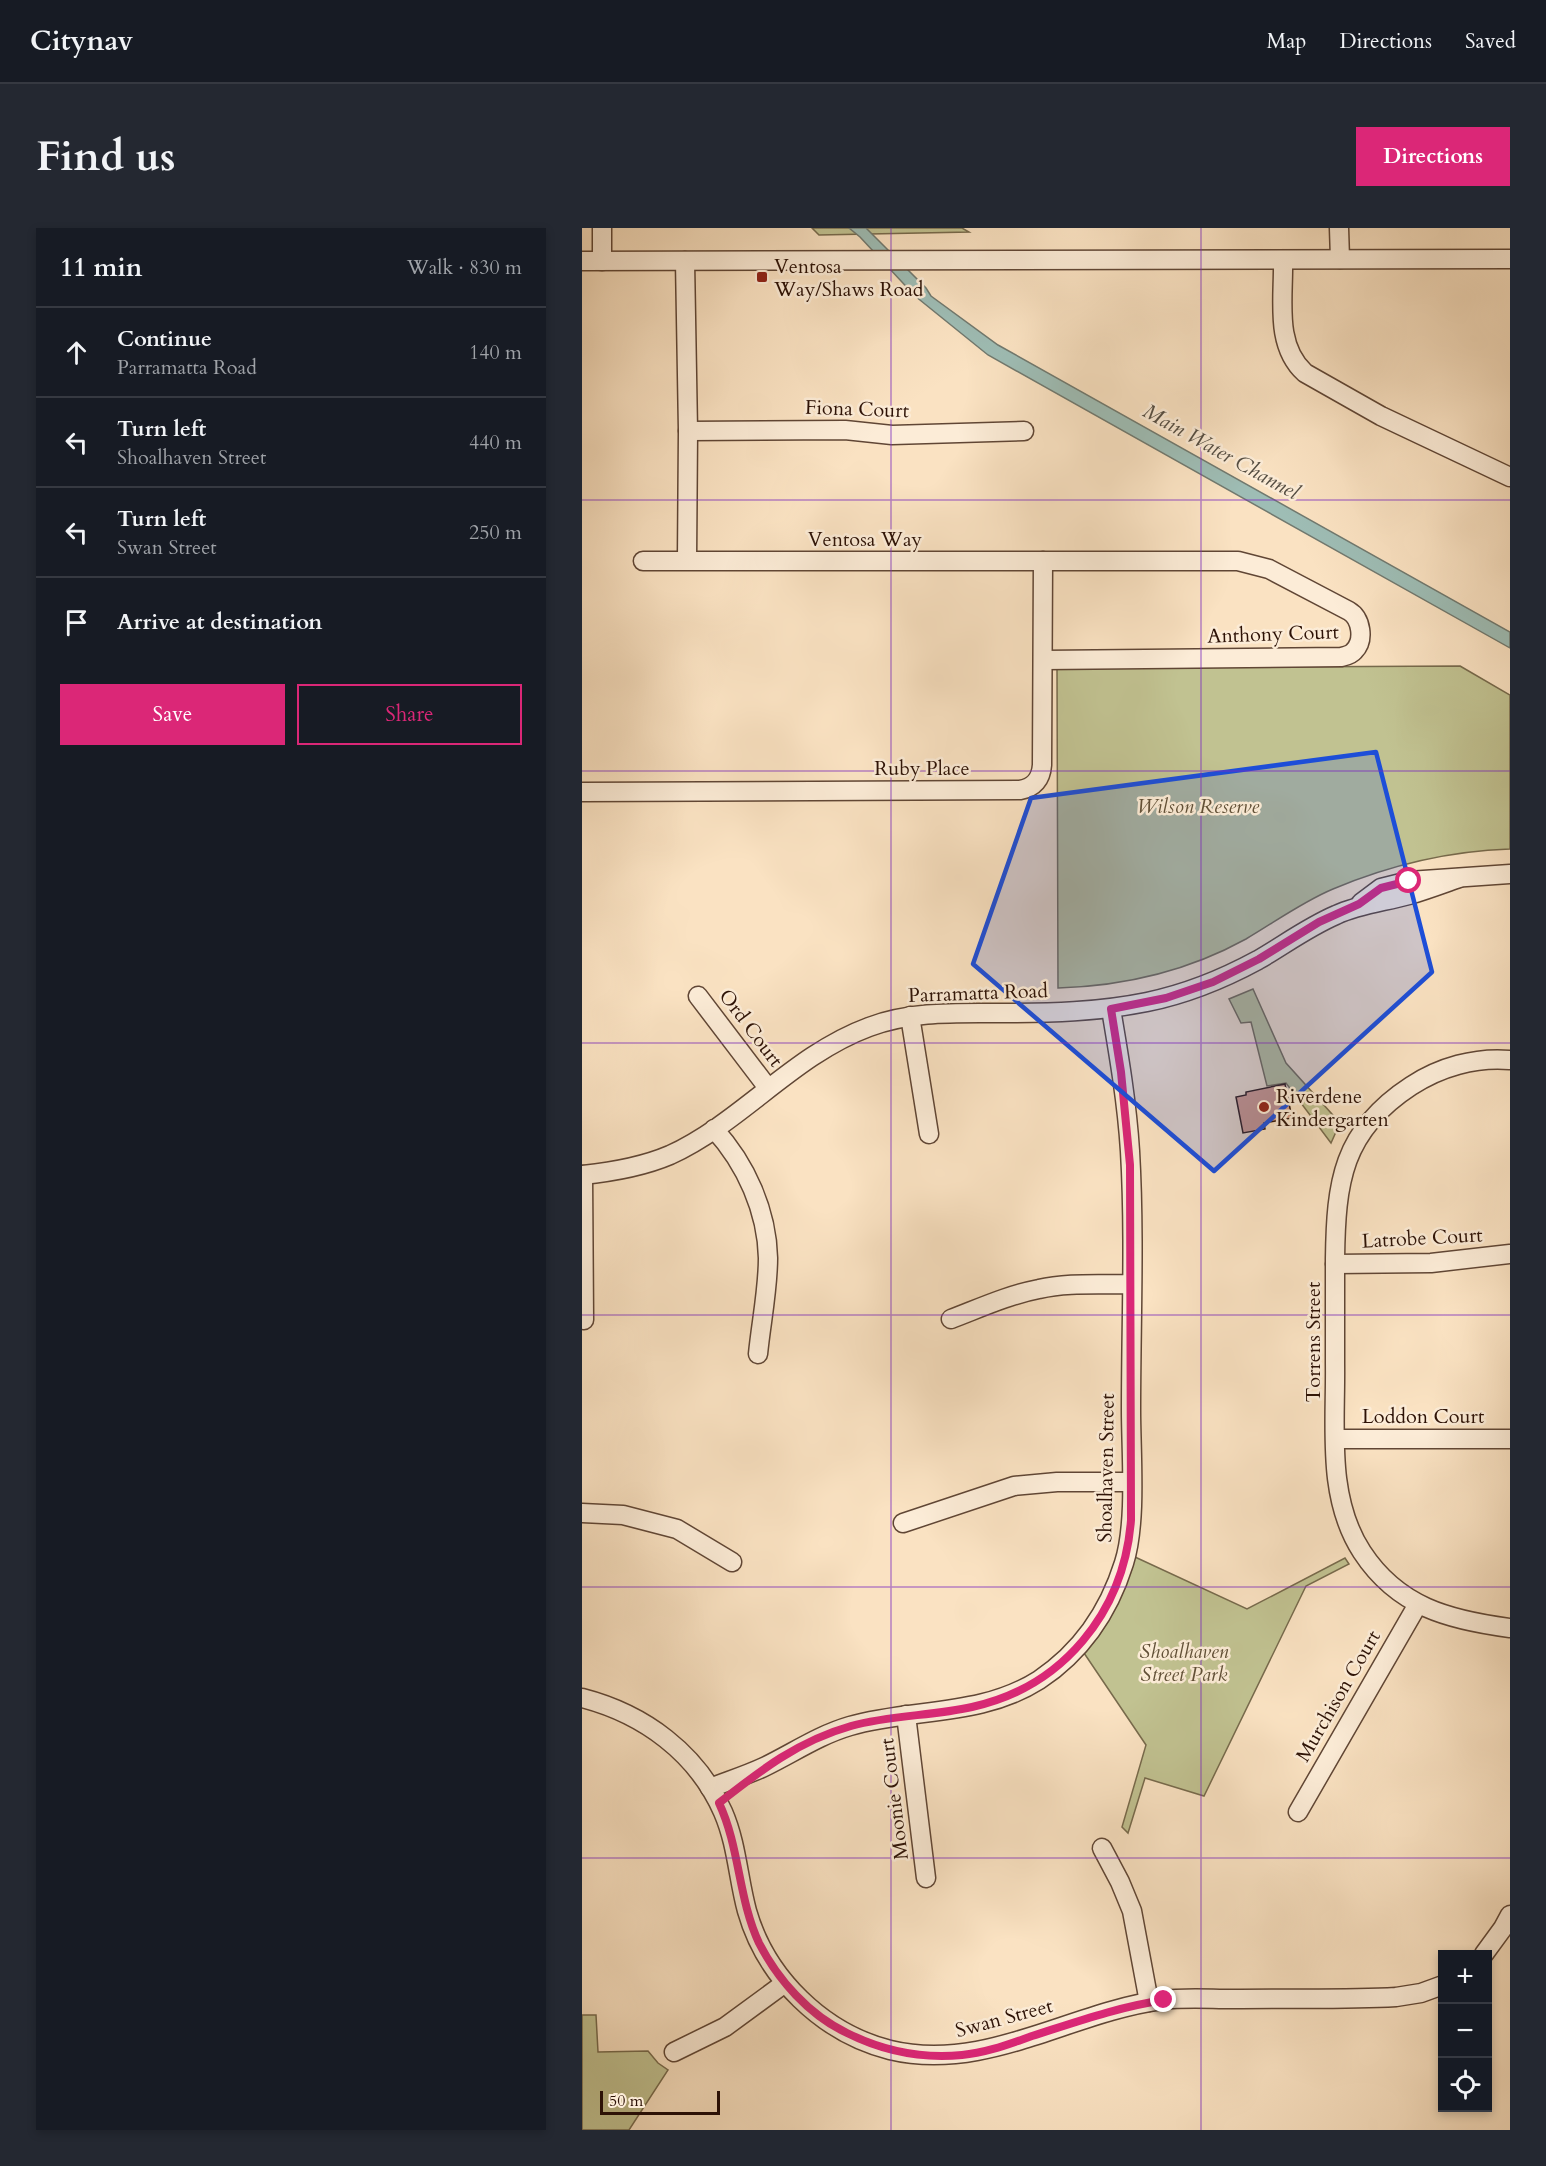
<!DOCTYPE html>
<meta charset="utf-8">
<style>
:root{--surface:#171b24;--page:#242831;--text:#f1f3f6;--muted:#9ea1a6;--line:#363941;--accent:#db2777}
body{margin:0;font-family:Cardo,serif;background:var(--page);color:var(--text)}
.controls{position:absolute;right:18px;bottom:18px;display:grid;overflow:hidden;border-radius:0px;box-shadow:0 3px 9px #0003}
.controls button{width:54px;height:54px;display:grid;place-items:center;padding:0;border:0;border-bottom:2px solid var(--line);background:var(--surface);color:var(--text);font:30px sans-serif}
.scale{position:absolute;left:18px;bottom:15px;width:120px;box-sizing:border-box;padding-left:6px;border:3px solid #2d1206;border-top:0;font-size:16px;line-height:21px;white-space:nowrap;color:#2d1206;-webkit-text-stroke:4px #fcecd7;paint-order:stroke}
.stop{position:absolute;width:18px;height:18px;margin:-14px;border:4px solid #db2777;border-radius:50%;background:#fff}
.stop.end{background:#db2777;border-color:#fff;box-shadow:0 2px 6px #0008}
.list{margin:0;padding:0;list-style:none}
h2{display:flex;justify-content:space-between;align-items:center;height:78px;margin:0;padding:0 24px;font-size:26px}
h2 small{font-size:20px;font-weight:400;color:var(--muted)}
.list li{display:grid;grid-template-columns:39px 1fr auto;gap:18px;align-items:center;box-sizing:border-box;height:90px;padding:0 24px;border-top:2px solid var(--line)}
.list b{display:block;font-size:22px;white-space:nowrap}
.list p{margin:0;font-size:20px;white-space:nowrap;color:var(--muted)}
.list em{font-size:20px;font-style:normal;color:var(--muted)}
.actions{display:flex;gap:12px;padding:18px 24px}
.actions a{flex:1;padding:14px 0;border:2px solid var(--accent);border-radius:0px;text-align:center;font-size:21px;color:var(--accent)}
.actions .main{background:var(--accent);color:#fff}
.icon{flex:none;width:33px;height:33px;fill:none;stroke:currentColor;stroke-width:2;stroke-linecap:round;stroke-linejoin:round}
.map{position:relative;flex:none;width:928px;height:1902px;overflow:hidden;border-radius:0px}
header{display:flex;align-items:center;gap:36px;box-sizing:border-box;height:84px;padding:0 30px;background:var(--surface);border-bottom:2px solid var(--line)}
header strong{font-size:28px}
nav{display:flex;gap:33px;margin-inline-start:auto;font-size:21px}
.intro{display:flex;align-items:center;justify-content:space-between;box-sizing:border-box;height:144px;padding:0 36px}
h1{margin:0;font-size:42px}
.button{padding:15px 27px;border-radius:0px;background:var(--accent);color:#fff;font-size:21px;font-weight:700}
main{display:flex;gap:36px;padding:0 36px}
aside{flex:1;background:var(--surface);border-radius:0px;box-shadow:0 3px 9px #0003}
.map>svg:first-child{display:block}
.green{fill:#c1c291;stroke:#776a4c;stroke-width:1.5}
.water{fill:#9ebdb5;stroke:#71796f;stroke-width:1.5}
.building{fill:#db9c83;stroke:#2d1206;stroke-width:1.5}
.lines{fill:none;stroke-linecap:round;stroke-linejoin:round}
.minor-casing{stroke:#604635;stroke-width:21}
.minor{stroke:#fcecd7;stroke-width:18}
.route{stroke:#db2777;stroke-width:8}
.marked{fill:#1d4ed8;fill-opacity:0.2;stroke:#1d4ed8;stroke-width:4.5;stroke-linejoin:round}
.grid{fill:none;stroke:#7b2cbf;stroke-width:1.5;stroke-opacity:0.55}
.poi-dot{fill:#8f2418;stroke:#fcecd7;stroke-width:2}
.labels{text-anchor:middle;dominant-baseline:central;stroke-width:5;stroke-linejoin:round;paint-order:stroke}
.poi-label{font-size:20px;fill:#2d1206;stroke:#fcecd7;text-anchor:start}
.street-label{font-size:20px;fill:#2d1206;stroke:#fcecd7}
.park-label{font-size:20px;font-style:italic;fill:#615037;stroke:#fcecd7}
.water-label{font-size:21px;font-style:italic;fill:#554e43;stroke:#fcecd7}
</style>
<header>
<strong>Citynav</strong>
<nav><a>Map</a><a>Directions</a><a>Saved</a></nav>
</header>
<div class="intro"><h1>Find us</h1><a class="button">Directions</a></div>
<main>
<aside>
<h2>11 min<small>Walk · 830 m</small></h2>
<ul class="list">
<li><svg class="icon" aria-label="ahead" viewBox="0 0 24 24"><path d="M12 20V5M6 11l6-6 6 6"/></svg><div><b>Continue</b><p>Parramatta Road</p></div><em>140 m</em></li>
<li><svg class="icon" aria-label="left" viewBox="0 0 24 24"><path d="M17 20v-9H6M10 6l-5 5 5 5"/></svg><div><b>Turn left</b><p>Shoalhaven Street</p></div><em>440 m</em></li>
<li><svg class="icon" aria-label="left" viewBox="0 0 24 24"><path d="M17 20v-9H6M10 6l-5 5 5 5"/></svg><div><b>Turn left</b><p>Swan Street</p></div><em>250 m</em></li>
<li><svg class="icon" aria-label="arrive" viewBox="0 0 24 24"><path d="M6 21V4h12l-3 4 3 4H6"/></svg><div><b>Arrive at destination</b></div></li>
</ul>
<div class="actions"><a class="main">Save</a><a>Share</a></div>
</aside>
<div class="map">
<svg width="928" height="1902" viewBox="0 0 928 1902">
<rect width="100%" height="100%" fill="#fae2c2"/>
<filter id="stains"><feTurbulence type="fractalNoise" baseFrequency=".00333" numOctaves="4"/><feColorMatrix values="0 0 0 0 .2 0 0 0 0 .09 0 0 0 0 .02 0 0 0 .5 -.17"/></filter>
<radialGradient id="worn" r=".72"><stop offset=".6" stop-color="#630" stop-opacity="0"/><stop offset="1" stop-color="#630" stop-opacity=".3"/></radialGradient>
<g class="green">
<polygon points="230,0 380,0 387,4 237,7"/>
<path d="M878 438 928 467V621C867 623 808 637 751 661 720 674 693 694 664 711 606 743 542 758 476 760L475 440Z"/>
<polygon points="671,761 704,835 758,895 749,915 704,855 685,858 669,794 659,795 647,771"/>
<path d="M553 1329 665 1381 763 1330 767 1336 724 1358 622 1568 563 1550 546 1605 540 1599 564 1517 502 1425C528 1398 541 1365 553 1329Z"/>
<polygon points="0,1787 14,1787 16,1824 66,1823 76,1835 86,1842 47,1902 0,1902"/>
</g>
<polygon class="water" points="267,0 284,0 344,60 349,68 416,117 928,404 928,420 406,127 333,68 278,9"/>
<polygon class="building" points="703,856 710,890 682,895 683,901 661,905 654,869 664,867 664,864"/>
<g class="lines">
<g class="minor-casing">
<g id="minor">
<polyline points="20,0 20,33"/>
<polyline points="757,0 758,31"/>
<path d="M701 32C702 70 692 117 723 145L799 188 928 249"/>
<polyline points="0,33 928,31"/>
<polyline points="103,33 106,203 105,332"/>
<polyline points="106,203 263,202 310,207 442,203"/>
<path d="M61 333H656L687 341 767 383C779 390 783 412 772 423 769 427 763 428 759 429L462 432"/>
<path d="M0 564 438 562C452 560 459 551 460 537L461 333"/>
<polyline points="779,675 799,660 827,653 928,646"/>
<polyline points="116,768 186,860"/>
<polyline points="328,788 347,906"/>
<path d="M928 832C893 829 858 839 829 858 760 903 754 954 753 1031 753 1065 753 1100 753 1135 754 1198 744 1269 780 1324 816 1379 867 1392 928 1400"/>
<path d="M132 901C164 936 185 983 186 1030 186 1062 179 1095 176 1126"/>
<path d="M0 947C30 944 60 939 88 927 160 894 211 827 287 799 329 783 374 785 419 785 468 785 516 784 565 774 604 766 641 751 676 732 702 717 726 699 754 687 778 676 802 674 827 667 844 662 860 656 877 650"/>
<polyline points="1,947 2,1092"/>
<polyline points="753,1036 849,1035 928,1026"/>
<path d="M369 1091C398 1080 426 1067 457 1061 486 1054 519 1057 549 1056"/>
<polyline points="754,1211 928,1211"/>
<polyline points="0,1285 41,1287 95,1301 150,1334"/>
<polyline points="321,1295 432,1258 475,1254 549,1254"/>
<path d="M0 1470C62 1486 115 1525 141 1584 155 1616 156 1650 165 1683 184 1750 241 1805 308 1822 403 1845 488 1784 580 1772 603 1769 628 1771 651 1771 705 1770 760 1772 814 1769L839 1765 861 1757"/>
<polyline points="324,1487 344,1650"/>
<path d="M128 1560C146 1553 165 1547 182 1539 211 1525 237 1507 268 1498 331 1480 399 1489 457 1452 499 1424 527 1383 542 1335 555 1294 549 1226 549 1182 549 1096 553 1009 548 923 545 875 537 828 529 781"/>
<polyline points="716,1584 836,1376"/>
<polyline points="520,1620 538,1654 550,1683 567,1774"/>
<polyline points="902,1726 921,1700 928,1687"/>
<polyline points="92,1824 143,1799 203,1755"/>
</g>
</g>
<use href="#minor" class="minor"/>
</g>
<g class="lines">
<path class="route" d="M582 1772C536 1779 494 1794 450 1808 427 1816 404 1825 380 1827 339 1831 301 1823 265 1805 227 1787 196 1752 177 1715 156 1670 158 1620 137 1575 179 1542 216 1513 269 1498 309 1487 350 1488 390 1479 481 1459 542 1384 549 1292L548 937 539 844 529 781 584 770 631 754 677 731 737 694 777 676 799 660 827 653"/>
</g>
<path class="marked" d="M794 524 850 744 632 943 391 736 449 570Z"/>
<path class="grid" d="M309 0V1902M619 0V1902M0 272H928M0 543H928M0 815H928M0 1087H928M0 1359H928M0 1630H928"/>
<g class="poi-dot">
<rect x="174" y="43" width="12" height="12" rx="3"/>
<circle cx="682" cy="879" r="6"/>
</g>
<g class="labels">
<g class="poi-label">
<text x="192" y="38">Ventosa<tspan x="192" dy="23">Way/Shaws Road</tspan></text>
<text x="694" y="868">Riverdene<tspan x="694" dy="23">Kindergarten</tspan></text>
</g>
<g class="street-label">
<text transform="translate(275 181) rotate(2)">Fiona Court</text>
<text x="283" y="311">Ventosa Way</text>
<text transform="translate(691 406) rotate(-2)">Anthony Court</text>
<text x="340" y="540">Ruby Place</text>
<text transform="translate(396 765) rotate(-2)">Parramatta Road</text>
<text transform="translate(169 800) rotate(53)">Ord Court</text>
<text transform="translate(840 1010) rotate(-3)">Latrobe Court</text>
<text transform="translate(731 1114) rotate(-90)">Torrens Street</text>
<text x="841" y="1188">Loddon Court</text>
<text transform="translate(524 1240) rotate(-89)">Shoalhaven Street</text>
<text transform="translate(756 1468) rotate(-60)">Murchison Court</text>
<text transform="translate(312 1571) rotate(-97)">Moonie Court</text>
<text transform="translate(422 1790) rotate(-15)">Swan Street</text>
</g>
<g class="park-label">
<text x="616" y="578">Wilson Reserve</text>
<text x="602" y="1423">Shoalhaven<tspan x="602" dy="23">Street Park</tspan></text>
</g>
<g class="water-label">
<text transform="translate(639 224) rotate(29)">Main Water Channel</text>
</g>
</g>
<rect width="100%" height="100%" filter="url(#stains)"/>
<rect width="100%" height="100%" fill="url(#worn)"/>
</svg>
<div class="controls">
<button>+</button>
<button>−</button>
<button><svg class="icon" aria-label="locate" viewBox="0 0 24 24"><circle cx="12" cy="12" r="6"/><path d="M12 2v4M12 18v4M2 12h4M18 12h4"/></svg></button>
</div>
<div class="scale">50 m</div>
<div class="stop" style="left:827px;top:653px"></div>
<div class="stop end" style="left:582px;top:1772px"></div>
</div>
</main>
